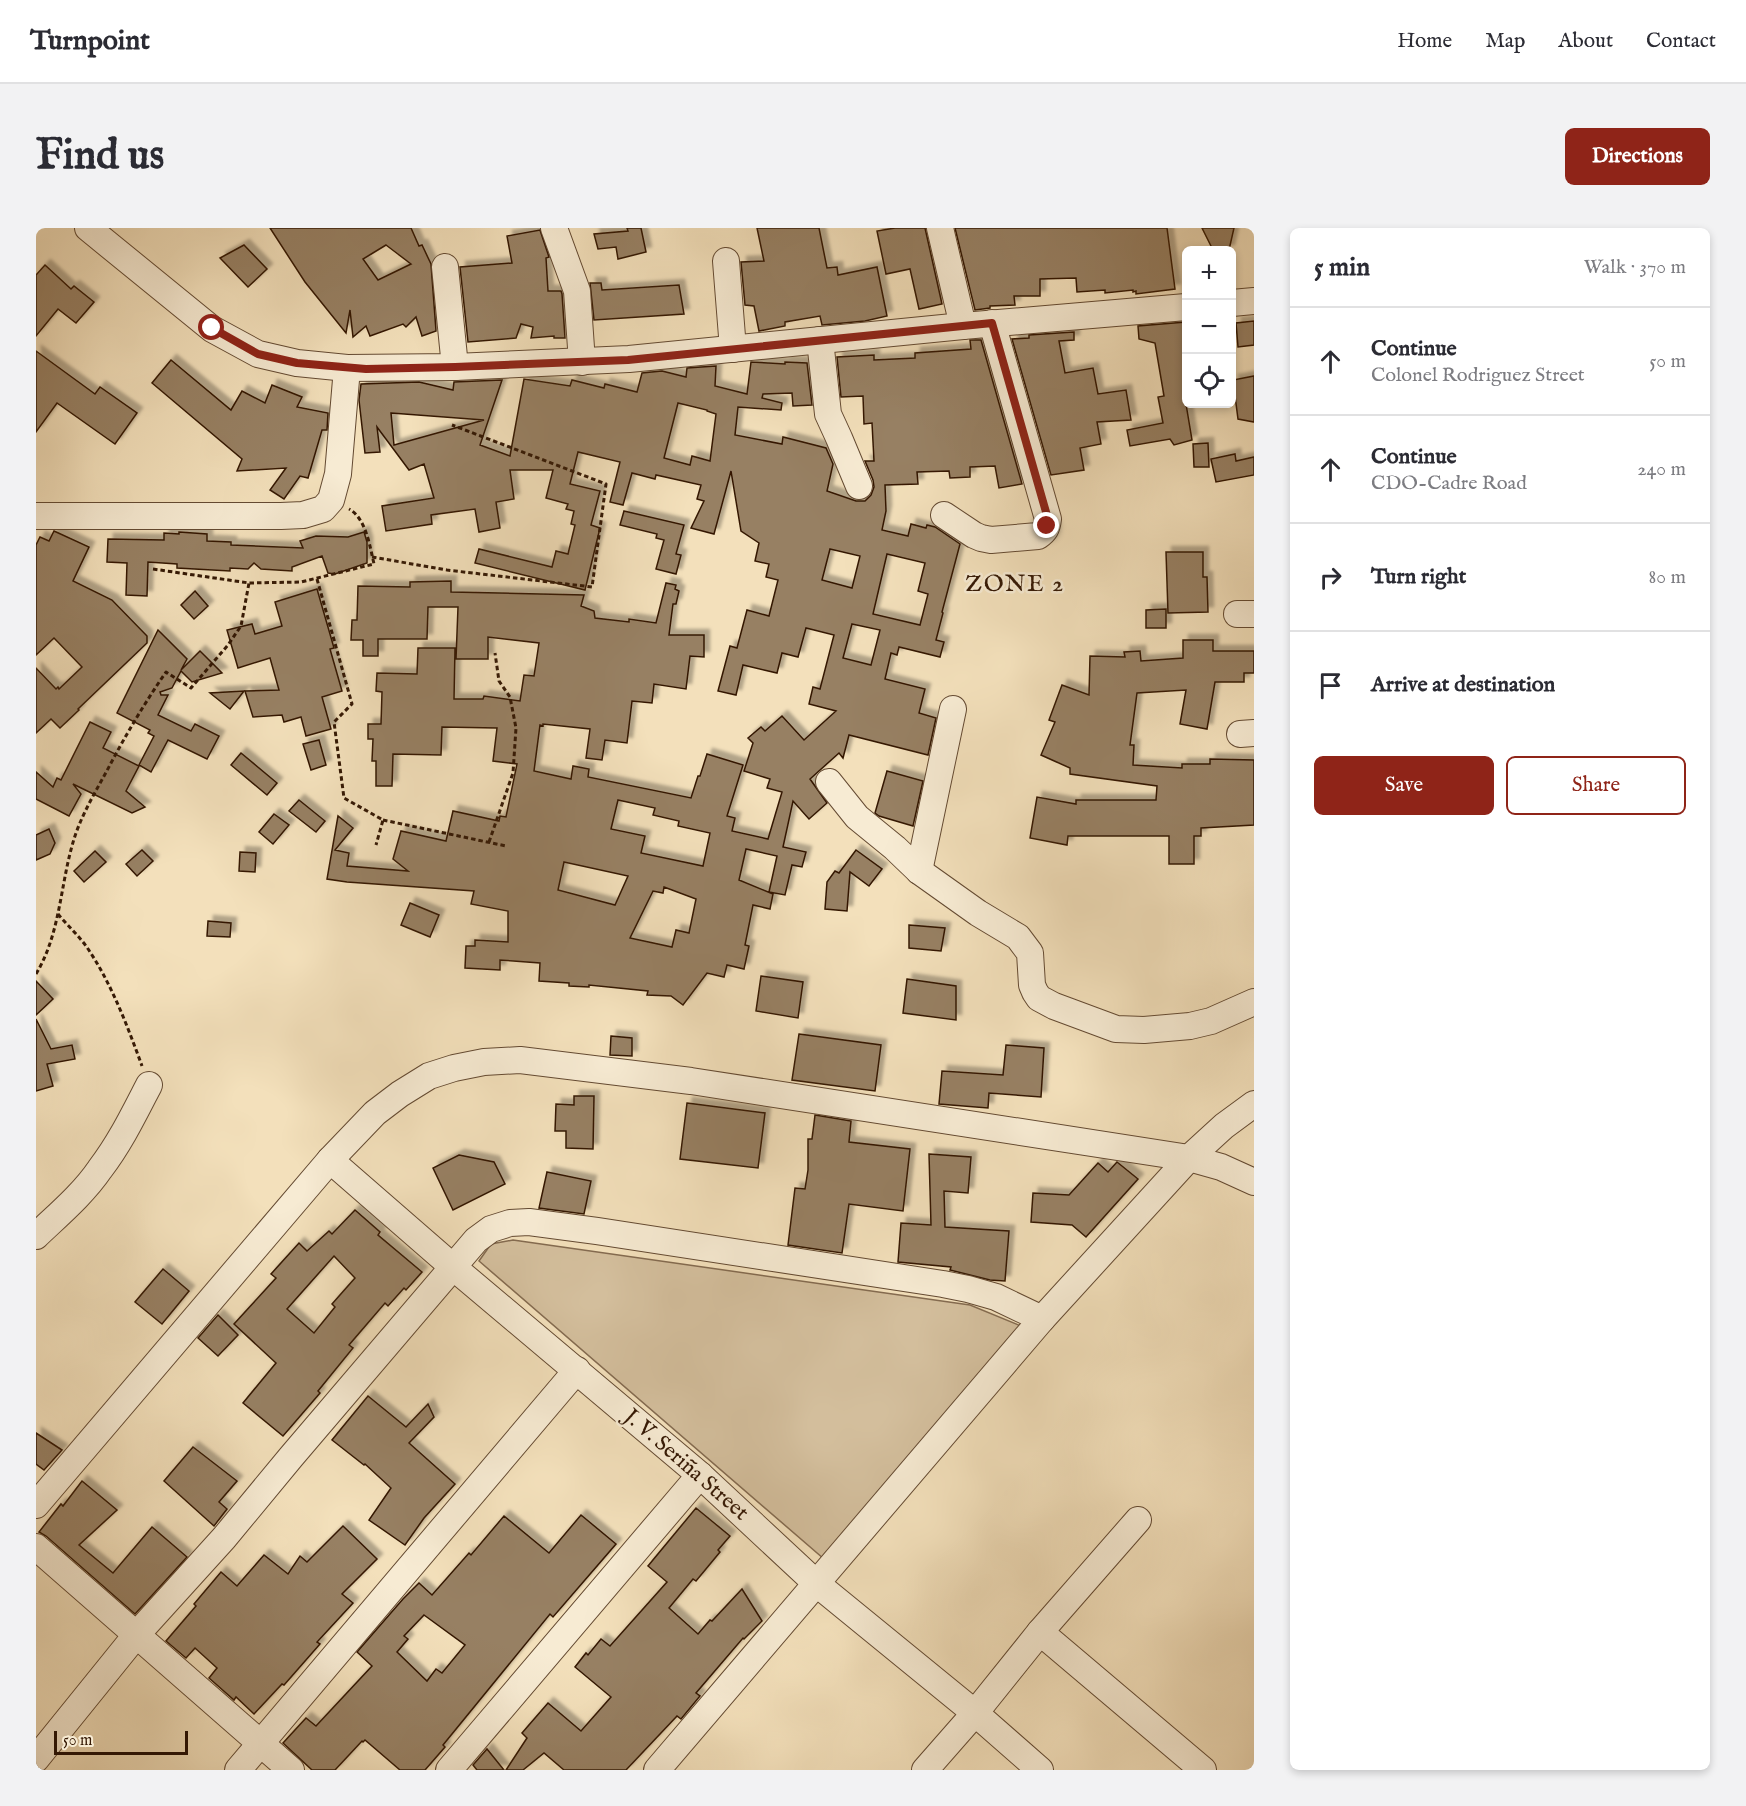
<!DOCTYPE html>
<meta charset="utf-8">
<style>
:root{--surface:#fff;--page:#f2f2f3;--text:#2b2b33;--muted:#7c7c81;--line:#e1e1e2;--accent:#8f2418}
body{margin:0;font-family:"IM FELL English",serif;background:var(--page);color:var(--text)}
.controls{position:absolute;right:18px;top:18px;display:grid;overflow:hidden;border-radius:9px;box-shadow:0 3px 9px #0003}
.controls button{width:54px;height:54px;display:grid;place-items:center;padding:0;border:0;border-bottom:2px solid var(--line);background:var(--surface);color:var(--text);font:30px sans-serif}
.scale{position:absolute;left:18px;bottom:15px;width:134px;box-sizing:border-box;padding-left:6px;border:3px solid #341804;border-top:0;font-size:16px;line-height:21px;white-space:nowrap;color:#341804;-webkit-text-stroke:4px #f7ebd3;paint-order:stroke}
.stop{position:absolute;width:18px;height:18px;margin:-14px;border:4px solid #8f2418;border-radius:50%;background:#fff}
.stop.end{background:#8f2418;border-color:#fff;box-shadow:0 2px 6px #0008}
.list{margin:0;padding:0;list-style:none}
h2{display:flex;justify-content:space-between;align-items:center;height:78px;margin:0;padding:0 24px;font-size:26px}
h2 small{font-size:20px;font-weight:400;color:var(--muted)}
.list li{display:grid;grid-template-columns:39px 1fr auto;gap:18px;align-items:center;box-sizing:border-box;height:108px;padding:0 24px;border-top:2px solid var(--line)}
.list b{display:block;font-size:22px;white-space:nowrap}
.list p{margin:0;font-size:20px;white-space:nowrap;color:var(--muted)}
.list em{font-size:20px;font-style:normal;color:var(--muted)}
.actions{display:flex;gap:12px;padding:18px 24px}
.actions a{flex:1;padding:14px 0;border:2px solid var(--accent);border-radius:9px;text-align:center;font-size:21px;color:var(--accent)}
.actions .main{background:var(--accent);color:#fff}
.icon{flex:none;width:33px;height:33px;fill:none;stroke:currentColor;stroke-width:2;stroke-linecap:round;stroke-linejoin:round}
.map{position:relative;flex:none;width:1218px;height:1542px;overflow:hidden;border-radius:9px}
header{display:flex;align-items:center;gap:36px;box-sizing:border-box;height:84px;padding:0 30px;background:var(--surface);border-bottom:2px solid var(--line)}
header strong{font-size:28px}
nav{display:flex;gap:33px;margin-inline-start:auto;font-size:21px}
.intro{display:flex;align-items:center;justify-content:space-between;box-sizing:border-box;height:144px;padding:0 36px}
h1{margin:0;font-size:42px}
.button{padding:15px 27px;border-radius:9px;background:var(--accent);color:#fff;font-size:21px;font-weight:700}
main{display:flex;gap:36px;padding:0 36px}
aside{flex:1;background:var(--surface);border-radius:9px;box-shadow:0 3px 9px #0003}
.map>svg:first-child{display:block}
.green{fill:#d3be9c;stroke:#846b50;stroke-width:1.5}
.building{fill:#978063;stroke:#341804;stroke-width:1.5;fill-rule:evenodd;filter:url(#shadow)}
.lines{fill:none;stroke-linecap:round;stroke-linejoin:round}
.minor-casing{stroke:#644a32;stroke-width:28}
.path{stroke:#341804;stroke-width:3;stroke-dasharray:4.5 3;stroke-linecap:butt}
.minor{stroke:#f7ebd3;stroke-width:26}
.route{stroke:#8f2418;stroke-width:8}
.labels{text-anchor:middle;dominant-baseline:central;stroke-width:5;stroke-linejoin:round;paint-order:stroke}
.street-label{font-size:22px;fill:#341804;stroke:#f7ebd3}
.neighbourhood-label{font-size:24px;letter-spacing:1.5px;fill:#341804;stroke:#f7ebd3}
</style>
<header>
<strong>Turnpoint</strong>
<nav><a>Home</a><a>Map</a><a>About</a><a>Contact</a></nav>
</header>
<div class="intro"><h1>Find us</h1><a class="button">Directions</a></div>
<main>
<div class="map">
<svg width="1218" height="1542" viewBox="0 0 1218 1542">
<defs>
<filter id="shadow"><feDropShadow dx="5.5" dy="-5.5" stdDeviation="1.5" flood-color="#0004"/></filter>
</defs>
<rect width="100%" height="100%" fill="#f3e0bb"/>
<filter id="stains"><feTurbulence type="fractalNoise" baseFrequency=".00333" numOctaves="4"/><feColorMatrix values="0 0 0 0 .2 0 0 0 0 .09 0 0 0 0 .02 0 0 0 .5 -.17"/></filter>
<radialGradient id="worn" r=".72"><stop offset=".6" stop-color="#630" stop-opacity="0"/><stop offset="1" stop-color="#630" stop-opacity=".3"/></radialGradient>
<polygon class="green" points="477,1012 934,1077 985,1098 788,1331 443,1033 455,1016"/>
<g class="building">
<path d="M234 0H375L383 18 386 17 395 36 400 103 386 108 380 89 370 99 367 96 334 108 330 98 317 109 314 82 310 105 269 54ZM350 17 375 36 342 52 327 31Z"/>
<polygon points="591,0 605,0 610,24 582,31 580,19 562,21 558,6 592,3"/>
<polygon points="721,0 783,0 791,40 801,39 802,47 841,39 851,88 829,93 786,97 784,88 749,94 749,98 723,103 718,78 709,77 705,34 728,33"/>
<polygon points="859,0 889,0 906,76 883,81 874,41 850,46 841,3"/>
<polygon points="919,0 1131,0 1139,61 1100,66 1100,63 1097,64 1097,62 1069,65 1069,62 1041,64 1040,50 1004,51 1004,68 978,68 979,77 954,78 954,80 939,82"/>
<polygon points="1166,0 1198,0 1193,22 1177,22"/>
<polygon points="504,2 513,29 510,30 512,63 525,63 526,66 529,110 518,110 518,108 495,110 497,99 485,96 480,110 432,114 424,39 476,35 471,8"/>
<polygon points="208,17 231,41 212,59 184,30"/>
<polygon points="9,37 35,61 38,58 58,74 40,95 22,81 0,108 0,47"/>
<polygon points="554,55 565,55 566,62 643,57 648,86 558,92"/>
<polygon points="1218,93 1218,117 1202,119 1200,95"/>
<polygon points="1150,94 1150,157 1147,158 1156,212 1138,217 1134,211 1094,218 1091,202 1127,195 1122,169 1128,168 1119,115 1103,111 1102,98"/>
<polygon points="1038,104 1038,112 1023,113 1029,145 1057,140 1062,166 1090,162 1095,192 1061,194 1065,216 1044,220 1048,242 1015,247 976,111 993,110 993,107"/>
<path d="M934 112H945L986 256 963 260 959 238 934 239V249L914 250 913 243 881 244 882 256 849 257 850 283 846 302 872 308 875 296 890 300 891 297 899 299 924 316 906 384 907 385 900 412 908 414 904 429 863 419 861 427 855 425 849 451 889 461 883 485 900 490 892 527 813 507 807 530 803 525 774 551 791 575 773 591 757 573 747 619 770 624 766 639 756 637 749 667 733 664 741 628 710 621 703 652 737 666 734 681 717 677 709 717 713 718 708 741 691 737 688 749 671 745 647 777 635 768 611 767 612 763 553 757V759L533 758V755L503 753 504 735 464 732V742L429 740 430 718H439V712L472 714V683L435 676 438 663 311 654 291 651 302 588 317 600 299 622 313 625 311 638 372 643 357 631 365 603 410 613 417 583 463 593 464 588 470 589 481 536 457 533 461 500 406 499 405 527 357 526 356 558H340V533H336L337 511H332V496H345L346 464 340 463 341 445 381 446 382 420H419L418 471H447L448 468 484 473 488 447 498 448 503 415 452 409V431H420L422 379H392L391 411H342V428H327V412H315L316 392H321L322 358 374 359V354L415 353V364L548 367 545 378 558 383 559 390 593 394V391L620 395 630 355 640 357 639 361 643 363 640 376H637L633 407H668V429L654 428 650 461 618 456 616 475 596 473 591 515 569 512 566 532 550 530 554 501 507 496V498L504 497 498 543 535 551 537 538 553 541 552 549 655 570 662 548H664L671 526 707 537 691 588 699 590 696 603 732 611 746 564 731 560 734 551 708 543 717 515 712 510 725 499 729 503 746 488 768 512 800 483 773 476 777 459 784 461 798 407 770 400 762 429 746 425 741 445 707 437 700 467 682 463 694 418 701 420 711 382 733 388 742 352 730 349 733 336 719 333 723 315 705 303 695 243 678 306 655 300 668 273 661 271 665 257 620 247 619 251 596 245 587 277 574 274 584 234 542 224 534 256 564 263 555 297 564 300 549 362 439 335 443 321 516 339 520 323 532 326 539 297 535 296 538 283 530 281 532 276 510 270 517 242H474L478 271 460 274 464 300 443 304 439 281 395 287 396 296 350 303 346 278 398 270 388 236 373 242 341 199 344 224 329 225 323 172 325 156 383 154 417 162 418 154 466 152 444 217 474 228 488 151 534 158 536 152 568 160 569 156 601 164 606 145 626 143 650 149 651 140 680 138 679 158 711 166 715 134 749 136V134L771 135 776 177 757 178 756 165 727 166 726 170 746 175 745 182 702 179 699 207 746 216 747 209 790 220 797 236 791 263 820 273H829L835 267 838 259 837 252 829 233H838L836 195 828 196 827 168 805 169 801 129 838 127V132L879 130V125L935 121ZM642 175 671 182V183L680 186 674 233 656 228 654 237 628 230ZM355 185 448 192 358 217ZM794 321 824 328 816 360 786 352ZM851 326 889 335 882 363 892 366 884 397 837 386ZM816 396 844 402 835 437 807 430ZM582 572 619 580 617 587 643 593 642 598 674 605 667 638 605 625 609 608 575 601ZM528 634 592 648 579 677 522 662ZM628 659 660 671 653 705 640 702 636 719 594 710 617 663 627 665Z"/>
<polygon points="0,123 59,166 64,159 101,185 79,216 21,175 0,204"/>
<polygon points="135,132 195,182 206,163 229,175 236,157 266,169 261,179 292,185 291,202 286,202 272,250 264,248 248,271 234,262 250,240 201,243 206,231 116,155"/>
<polygon points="1218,148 1218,194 1202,191 1197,152"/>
<polygon points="1172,215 1173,239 1158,239 1157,216"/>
<polygon points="1199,226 1200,233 1218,229 1218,247 1180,254 1175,231"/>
<polygon points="588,283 648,297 640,326 645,327 640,346 620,341 628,312 620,310 621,306 584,297"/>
<polygon points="18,303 53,319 37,353 76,372 111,408 111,415 42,481 43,482 24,500 15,491 0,505 0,440 20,461 22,459 23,461 46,439 18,410 0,427 0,317 4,309 13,313"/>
<polygon points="143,304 171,306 171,313 195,314 195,317 267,320 264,313 280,308 312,309 328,304 331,314 331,335 299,346 292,345 286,328 256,339 256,343 225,341 218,335 212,341 194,340 194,343 141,340 141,336 112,334 111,368 90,367 91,335 71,334 72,311 128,312 128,305 143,306"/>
<polygon points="1130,324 1167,324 1167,349 1171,349 1172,384 1132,385"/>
<polygon points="281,361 298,420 294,421 306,463 286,469 295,501 270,508 265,489 248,494 246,487 217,489 209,463 243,462 234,430 202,440 191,402 216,396 219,406 246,398 239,374"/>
<polygon points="159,363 172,378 158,391 145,377"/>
<polygon points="1130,381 1130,400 1110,400 1110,382"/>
<polygon points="122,402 151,431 145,442 164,423 186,445 156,454 145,443 136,460 124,464 125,467 132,467 122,487 155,503 159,496 183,508 171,531 132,512 115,544 103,537 118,508 112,505 114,502 81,485"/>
<polygon points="1147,412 1177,412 1177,423 1218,423 1218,445 1208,445 1208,454 1179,454 1171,501 1144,496 1150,462 1101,465 1094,517 1098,517 1097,537 1146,540 1146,536 1174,536 1174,531 1218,532 1218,597 1165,600 1165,608 1158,608 1158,636 1133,636 1133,608 1032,608 1031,617 994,610 1001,569 1040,576 1040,572 1120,572 1121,558 1034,546 1034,540 1005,527 1019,494 1013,492 1026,457 1053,467 1054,428 1089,429 1088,424 1104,423 1105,433 1147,430"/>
<polygon points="208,463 194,481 174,465"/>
<polygon points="54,494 75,504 67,520 103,538 90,563 109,579 96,585 37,556 45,566 33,588 0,571 0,544 17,559 21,550 25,552"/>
<polygon points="283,512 290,537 275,542 267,516"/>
<polygon points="205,525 241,555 231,567 195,537"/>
<polygon points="851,543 887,553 877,598 843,588 839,585"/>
<polygon points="263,572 289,593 280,604 253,583"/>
<polygon points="238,586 253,597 237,616 223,604"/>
<polygon points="13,601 19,615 14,626 0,632 0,607"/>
<polygon points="106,622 117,633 101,648 90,636"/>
<polygon points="820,622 846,641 833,658 814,644 811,683 789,681 791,654 799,643 803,645"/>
<polygon points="59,623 70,634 48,654 38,643"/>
<polygon points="204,624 220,625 219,644 203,643"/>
<polygon points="374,675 403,687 394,709 365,697"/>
<polygon points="172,693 195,695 194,709 171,708"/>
<polygon points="873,697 909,700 905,723 873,720"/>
<polygon points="725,748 767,754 762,790 720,783"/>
<polygon points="871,751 920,758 920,792 867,785"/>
<polygon points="0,753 17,771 0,787"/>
<polygon points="0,791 15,821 36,817 39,831 11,836 17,858 0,863"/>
<polygon points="763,806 845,817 839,863 756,852"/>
<polygon points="575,808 596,810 596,828 574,827"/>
<polygon points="970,817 1008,820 1005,869 953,865 952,880 903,876 906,843 967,847"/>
<polygon points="538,868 558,868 557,921 530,920 530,903 519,903 520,876 538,877"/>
<polygon points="651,875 729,885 722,940 644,931"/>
<polygon points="779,887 815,893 813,914 874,921 867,983 813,976 806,1025 752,1017 759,960 769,961 772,942 772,911 776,911"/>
<polygon points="893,926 935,929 932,965 908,963 909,999 973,1003 969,1053 954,1052 914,1042 915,1039 862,1034 865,995 895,997"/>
<polygon points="423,927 458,934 469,956 417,982 397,940"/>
<polygon points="1081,934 1102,951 1050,1009 1036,997 995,994 997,965 1033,967 1062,935 1072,944"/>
<polygon points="511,944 555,953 548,986 503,980"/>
<path d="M319 982 344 1004 342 1007 386 1044 370 1062 368 1060 352 1078 349 1075 313 1117 317 1120 282 1163 284 1165 247 1208 207 1175 240 1135 198 1096 240 1050 235 1046 263 1015 271 1023 293 1003 296 1006ZM298 1028 319 1050 296 1076 299 1079 278 1105 251 1081Z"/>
<polygon points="127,1041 153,1063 126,1096 99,1074"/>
<polygon points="182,1087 202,1107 182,1128 162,1110"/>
<polygon points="332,1168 370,1199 392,1176 398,1189 373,1215 419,1256 388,1290 369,1317 333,1292 355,1260 329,1236 328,1237 296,1212"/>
<polygon points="0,1205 26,1222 8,1242 0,1236"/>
<polygon points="157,1219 201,1253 183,1274 191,1281 178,1298 128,1253"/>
<polygon points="46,1253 81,1282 43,1317 77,1345 116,1299 151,1329 99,1386 10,1308 3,1304 25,1276 27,1278"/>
<polygon points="660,1280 694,1308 682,1322 684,1324 660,1353 657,1351 633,1380 662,1406 674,1392 676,1393 706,1361 726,1393 708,1411 707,1410 660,1465 664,1468 645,1491 641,1488 590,1542 528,1542 508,1525 487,1542 470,1542 491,1510 486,1505 512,1475 545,1503 575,1469 539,1439 550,1425 552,1427 565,1411 574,1418 631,1354 612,1338"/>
<path d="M545 1287 580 1316 517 1389 514 1386 407 1517 409 1519 389 1542H364L329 1512 327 1514 326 1513 299 1542H276L247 1515 270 1490 280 1498 336 1438 321 1424 367 1371 383 1355 396 1367 433 1325 435 1327 468 1288 513 1325ZM388 1387 429 1417 406 1445 400 1441 391 1453 361 1424 372 1411 368 1408Z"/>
<polygon points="307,1298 341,1331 306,1366 317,1375 281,1414 284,1416 248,1457 246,1456 218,1486 200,1469 198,1472 173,1450 181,1440 159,1420 150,1430 130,1413 160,1378 158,1376 185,1344 201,1358 228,1327 252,1346 264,1328 271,1334"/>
<polygon points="451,1521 468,1542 441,1542 437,1537"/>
</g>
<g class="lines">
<g class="minor-casing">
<g id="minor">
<polyline points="52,0 176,101 222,126 261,135 311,140 419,139 593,131 927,98 1150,79"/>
<polyline points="518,0 541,63 546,134"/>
<polyline points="904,0 927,98"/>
<polyline points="690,33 697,121"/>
<polyline points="409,39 419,139"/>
<polyline points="1196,75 1218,73"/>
<polyline points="784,112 792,186 803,210 823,258"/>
<path d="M908 287 938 307 945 310 955 312 1002 308C1009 303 1011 300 1012 291L956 95"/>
<polyline points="0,288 245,288 267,287 287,281 295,272 302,246 311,140"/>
<polyline points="1201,386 1218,386"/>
<polyline points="1204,506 1218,505"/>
<polyline points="793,554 821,589 859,620 883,643 942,685 982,709 994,725 996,757 999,764 1003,770 1018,778 1080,801 1108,802 1154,798 1175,793 1218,774"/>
<polyline points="883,643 917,481"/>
<polyline points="294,932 417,1039 664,1247 781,1356 939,1485 1004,1542"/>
<path d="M0 1008C22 987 47 966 64 941 84 915 98 886 113 857"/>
<polyline points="0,1277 294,932 339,885 364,866 393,848 418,840 448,834 484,832 655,853 1153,930 1185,939 1218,954"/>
<polyline points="0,1319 255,1542"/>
<polyline points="1004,1404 1167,1542"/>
<polyline points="0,1531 101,1406 188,1310 255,1229 440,1012 455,1001 474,995 493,994 561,1003 907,1056 932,1061 960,1069 1006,1091"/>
<polyline points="202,1542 541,1142"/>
<polyline points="413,1542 664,1247"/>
<polyline points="621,1542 1006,1091 1153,930 1188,898 1218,876"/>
<polyline points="889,1542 939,1485 1004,1404 1102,1292"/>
</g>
</g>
<g class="path">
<polyline points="336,329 411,342 556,359 570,256 416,197"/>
<path d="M117 341 213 355 265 354 338 336C334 319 330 290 313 281"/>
<polyline points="281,351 316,476 298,494 308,570 347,592 340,617"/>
<polyline points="347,592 470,618"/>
<polyline points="453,614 477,545 480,500 474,469 463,453 459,425"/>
<path d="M22 686C31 697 42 707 50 718 75 754 91 797 106 838"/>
<path d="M0 746C26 703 24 651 40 605 49 580 63 558 75 535 92 503 110 473 130 444L155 460 192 417 205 398 213 355"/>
</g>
<use href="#minor" class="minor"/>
</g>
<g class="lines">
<polyline class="route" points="176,100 222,126 261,135 330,141 419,139 592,132 956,95 1012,291 1011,298"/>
</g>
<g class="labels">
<g class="street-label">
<text transform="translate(650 1237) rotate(41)">J. V. Seriña Street</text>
</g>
<g class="neighbourhood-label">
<text x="979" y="356">ZONE 2</text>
</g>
</g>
<rect width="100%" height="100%" filter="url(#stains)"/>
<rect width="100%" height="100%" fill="url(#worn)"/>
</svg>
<div class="controls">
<button>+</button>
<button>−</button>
<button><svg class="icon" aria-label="locate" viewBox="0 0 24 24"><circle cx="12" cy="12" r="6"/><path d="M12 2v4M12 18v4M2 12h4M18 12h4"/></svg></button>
</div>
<div class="scale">50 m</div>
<div class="stop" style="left:176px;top:100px"></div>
<div class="stop end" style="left:1011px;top:298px"></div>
</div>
<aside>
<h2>5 min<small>Walk · 370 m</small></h2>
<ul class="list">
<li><svg class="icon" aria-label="ahead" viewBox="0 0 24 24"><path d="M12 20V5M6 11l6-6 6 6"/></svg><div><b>Continue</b><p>Colonel Rodriguez Street</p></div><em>50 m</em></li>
<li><svg class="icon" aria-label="ahead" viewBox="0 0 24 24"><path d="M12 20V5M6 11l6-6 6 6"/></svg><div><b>Continue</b><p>CDO-Cadre Road</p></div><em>240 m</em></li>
<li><svg class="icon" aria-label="right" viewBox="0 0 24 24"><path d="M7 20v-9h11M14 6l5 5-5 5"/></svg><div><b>Turn right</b></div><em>80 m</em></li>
<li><svg class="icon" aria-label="arrive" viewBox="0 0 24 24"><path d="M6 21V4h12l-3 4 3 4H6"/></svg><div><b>Arrive at destination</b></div></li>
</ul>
<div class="actions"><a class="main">Save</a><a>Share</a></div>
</aside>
</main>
